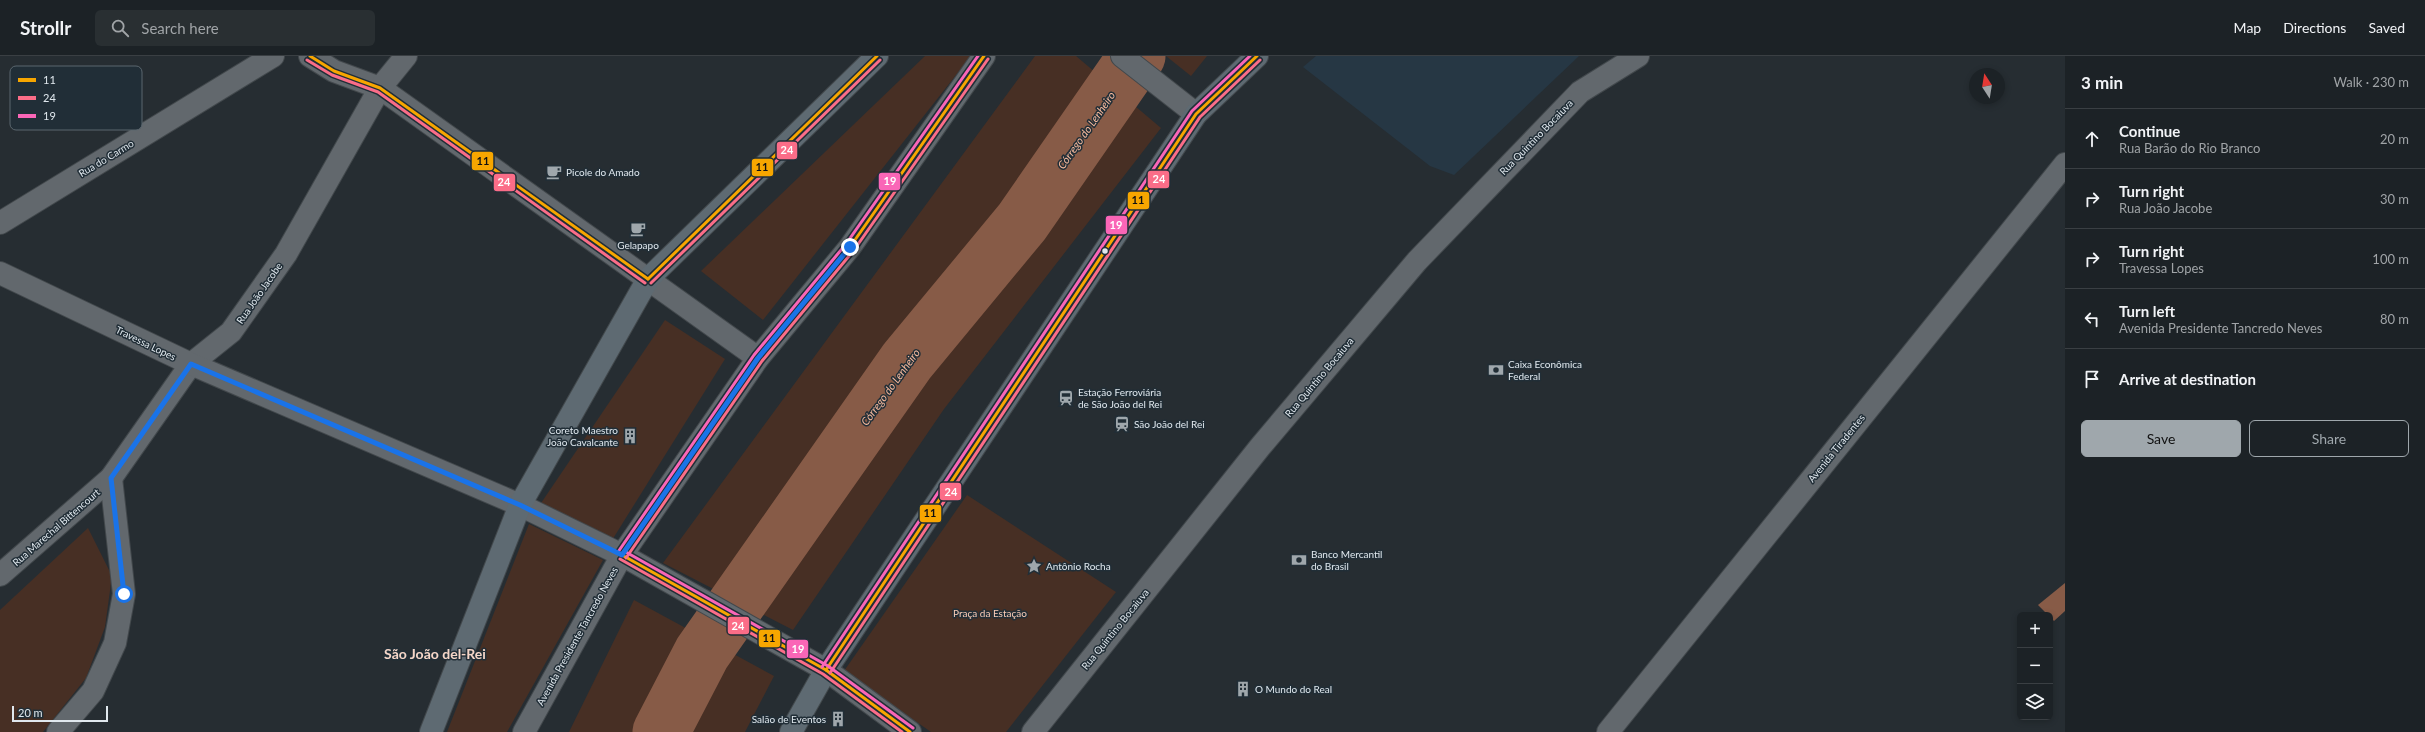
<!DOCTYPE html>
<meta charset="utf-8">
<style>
:root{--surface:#1c2226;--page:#292f32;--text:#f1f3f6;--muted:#a0a4a7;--line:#3a3f43;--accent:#9fa7ac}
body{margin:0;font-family:Lato,sans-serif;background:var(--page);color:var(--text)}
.controls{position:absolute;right:12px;bottom:12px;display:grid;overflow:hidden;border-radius:6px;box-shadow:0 2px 6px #0003}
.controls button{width:36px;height:36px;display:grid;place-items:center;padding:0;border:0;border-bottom:1px solid var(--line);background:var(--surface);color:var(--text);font:20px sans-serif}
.compass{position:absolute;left:1969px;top:12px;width:36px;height:36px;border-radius:50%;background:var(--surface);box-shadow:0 2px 6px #0003;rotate:348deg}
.scale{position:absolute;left:12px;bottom:10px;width:96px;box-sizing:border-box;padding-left:4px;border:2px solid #e0e8ee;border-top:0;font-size:11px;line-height:14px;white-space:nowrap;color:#e0e8ee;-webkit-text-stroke:3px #212e37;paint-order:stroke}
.stop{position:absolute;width:12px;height:12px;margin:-9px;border:3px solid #1a73e8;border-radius:50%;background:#fff}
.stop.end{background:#1a73e8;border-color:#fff;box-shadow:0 1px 4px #0008}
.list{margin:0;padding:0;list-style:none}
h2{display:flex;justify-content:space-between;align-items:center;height:52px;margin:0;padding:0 16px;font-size:17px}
h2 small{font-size:13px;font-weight:400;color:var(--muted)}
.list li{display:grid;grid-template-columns:26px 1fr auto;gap:12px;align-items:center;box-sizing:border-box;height:60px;padding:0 16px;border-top:1px solid var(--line)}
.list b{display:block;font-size:15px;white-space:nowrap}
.list p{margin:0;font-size:13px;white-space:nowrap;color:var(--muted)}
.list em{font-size:13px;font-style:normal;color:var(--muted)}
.actions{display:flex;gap:8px;padding:12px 16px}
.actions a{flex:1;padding:9px 0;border:1px solid var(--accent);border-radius:6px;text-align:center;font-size:14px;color:var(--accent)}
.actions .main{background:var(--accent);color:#111}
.icon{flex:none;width:22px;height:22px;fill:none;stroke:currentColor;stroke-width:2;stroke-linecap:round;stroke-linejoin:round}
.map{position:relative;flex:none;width:2065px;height:676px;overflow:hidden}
header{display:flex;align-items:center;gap:24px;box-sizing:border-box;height:56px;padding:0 20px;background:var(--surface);border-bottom:1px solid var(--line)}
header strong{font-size:19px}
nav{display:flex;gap:22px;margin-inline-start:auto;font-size:14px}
.search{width:280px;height:36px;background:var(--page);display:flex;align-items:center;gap:10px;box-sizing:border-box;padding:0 14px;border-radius:6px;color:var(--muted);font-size:15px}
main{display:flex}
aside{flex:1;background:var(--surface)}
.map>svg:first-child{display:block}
.built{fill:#263744}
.green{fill:#472f24}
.water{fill:#875b47}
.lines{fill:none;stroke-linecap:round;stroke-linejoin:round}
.river{stroke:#875b47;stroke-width:57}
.minor-casing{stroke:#42484c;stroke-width:24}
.tertiary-casing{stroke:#42484c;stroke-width:24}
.secondary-casing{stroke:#42484c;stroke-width:24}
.trunk-casing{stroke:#42484c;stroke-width:24}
.minor{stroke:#62686d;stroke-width:22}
.tertiary{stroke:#62686d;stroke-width:22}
.secondary{stroke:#62696e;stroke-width:22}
.trunk{stroke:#5e6a72;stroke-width:22}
.bus-1-casing{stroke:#212e37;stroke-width:6}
.bus-2-casing{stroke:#212e37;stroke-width:6}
.bus-3-casing{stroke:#212e37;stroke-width:6}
.bus-1{stroke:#f7a600;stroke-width:3}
.bus-2{stroke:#fb6d88;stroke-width:3}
.bus-3{stroke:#fa66b7;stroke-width:3}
.route{stroke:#1a73e8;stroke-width:5}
.bus-dot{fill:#e0e8ee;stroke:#212e37;stroke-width:1.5}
.labels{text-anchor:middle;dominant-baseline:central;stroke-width:3;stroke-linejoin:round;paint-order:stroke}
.street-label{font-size:10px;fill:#e0e8ee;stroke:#212e37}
.poi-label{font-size:10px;fill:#e0e8ee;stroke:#212e37;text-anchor:start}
.park-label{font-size:10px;fill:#fcccb6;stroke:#212e37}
.water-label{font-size:11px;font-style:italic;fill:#f9bb9e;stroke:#212e37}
.district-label{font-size:14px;font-weight:bold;fill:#f5d6c8;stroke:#212e37}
.key{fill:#212e37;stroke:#5a666e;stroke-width:1}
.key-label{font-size:11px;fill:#e0e8ee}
.line-badge{stroke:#212e37;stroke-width:1.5}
.badge-label{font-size:11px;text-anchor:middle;font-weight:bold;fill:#fff}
.pale-badge-label{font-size:11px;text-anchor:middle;font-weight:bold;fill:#111}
</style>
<header>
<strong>Strollr</strong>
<div class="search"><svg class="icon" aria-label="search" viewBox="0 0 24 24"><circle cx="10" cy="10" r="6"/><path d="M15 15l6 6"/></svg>Search here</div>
<nav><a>Map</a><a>Directions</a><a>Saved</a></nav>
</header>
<main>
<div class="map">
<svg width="2065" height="676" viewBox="0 0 2065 676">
<rect width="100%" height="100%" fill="#262d32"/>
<polygon class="built" points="1316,0 1579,0 1454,119 1430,110 1303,11"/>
<g class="green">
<polygon points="925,0 971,0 763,264 701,215"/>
<polygon points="1035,0 1076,0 1161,72 944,353 793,574 663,507"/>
<polygon points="1166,0 1207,0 1191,20"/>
<polygon points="665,264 725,303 609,489 535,456"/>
<polygon points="967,439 1116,536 1006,676 931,676 844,615"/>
<polygon points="529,468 603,504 507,676 447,676"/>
<polygon points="88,472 112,520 105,571 86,622 43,676 0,676 0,554"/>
<polygon points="634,544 774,620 745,676 569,676"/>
</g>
<polygon class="water" points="2065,527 2065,555 2054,565 2038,549"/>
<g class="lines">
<polyline class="river" points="661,676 702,597 907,305 1022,166 1137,0"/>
<g class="minor-casing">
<g id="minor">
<polyline points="310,0 334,15 380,32 758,302"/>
<polyline points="1122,0 1196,58"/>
<polyline points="0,167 273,0"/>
<polyline points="0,519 111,422 191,308 231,276 286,198 380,32 406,0"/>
<polyline points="826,614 910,676"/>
<polyline points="58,676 93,635 115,587 124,538 111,422"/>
<polyline points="524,676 622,499"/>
<polyline points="1033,676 1260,391 1417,205 1580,36 1638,0"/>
<polyline points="1608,676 2065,108"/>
</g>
</g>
<g class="tertiary-casing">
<polyline id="tertiary" points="0,217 191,308 520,449 622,499"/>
</g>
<g class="secondary-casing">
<polyline id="secondary" points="826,614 622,499 758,302 850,191 984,0"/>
</g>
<g class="trunk-casing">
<g id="trunk">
<polyline points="431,676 520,449 648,223 877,0"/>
<polyline points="791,676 826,614 1196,58 1257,0"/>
</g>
</g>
<use href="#minor" class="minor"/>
<use href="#tertiary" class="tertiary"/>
<use href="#secondary" class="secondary"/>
<use href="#trunk" class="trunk"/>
<g class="bus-1-casing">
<g id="bus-1">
<polyline points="310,0 334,15 380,32 648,223"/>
<polyline points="648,223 877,0"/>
<polyline points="622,499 758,302 850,191 984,0"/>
<polyline points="622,499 826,614 910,676"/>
<polyline points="826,614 1196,58 1257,0"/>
</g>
</g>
<g class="bus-2-casing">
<g id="bus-2">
<polyline points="307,4 332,19 378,36 645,227"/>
<polyline points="651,227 880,4"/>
<polyline points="626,502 762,305 854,194 988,3"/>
<polyline points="620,503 823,618 902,676"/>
<polyline points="830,617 1200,61 1260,4"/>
</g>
</g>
<g class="bus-3-casing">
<g id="bus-3">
<polyline points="624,495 828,610 913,672"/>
<polyline points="618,496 754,299 846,188 978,0"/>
<polyline points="822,611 1192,55 1250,0"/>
</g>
</g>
<use href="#bus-1" class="bus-1"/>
<use href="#bus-2" class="bus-2"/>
<use href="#bus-3" class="bus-3"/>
</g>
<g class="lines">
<polyline class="route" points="124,538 111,422 191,308 520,449 622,499 758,302 850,191"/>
</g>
<defs>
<g id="cafe-bare" transform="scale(1.2)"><path d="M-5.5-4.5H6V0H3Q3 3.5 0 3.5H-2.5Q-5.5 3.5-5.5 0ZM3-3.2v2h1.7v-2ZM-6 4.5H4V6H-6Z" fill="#9fa7ac" stroke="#212e37" stroke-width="2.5" paint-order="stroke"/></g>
<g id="bank-bare" transform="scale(1.2)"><path d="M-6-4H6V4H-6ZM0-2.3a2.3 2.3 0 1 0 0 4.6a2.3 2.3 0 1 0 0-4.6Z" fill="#9fa7ac" stroke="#212e37" stroke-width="2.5" paint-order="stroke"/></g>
<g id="station-bare" transform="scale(1.2)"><path d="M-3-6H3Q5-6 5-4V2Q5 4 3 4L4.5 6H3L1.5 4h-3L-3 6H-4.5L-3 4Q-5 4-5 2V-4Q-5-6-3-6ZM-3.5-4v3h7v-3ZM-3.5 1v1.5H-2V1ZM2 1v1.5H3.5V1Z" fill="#9fa7ac" stroke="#212e37" stroke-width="2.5" paint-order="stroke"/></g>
<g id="building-bare" transform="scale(1.2)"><path d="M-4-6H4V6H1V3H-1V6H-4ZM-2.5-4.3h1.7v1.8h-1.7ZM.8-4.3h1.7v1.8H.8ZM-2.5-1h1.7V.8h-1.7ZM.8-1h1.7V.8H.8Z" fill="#9fa7ac" stroke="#212e37" stroke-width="2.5" paint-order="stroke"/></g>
<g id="sight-bare" transform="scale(1.2)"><path d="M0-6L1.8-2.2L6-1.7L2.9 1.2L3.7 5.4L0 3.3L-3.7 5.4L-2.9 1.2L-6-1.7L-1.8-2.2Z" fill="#9fa7ac" stroke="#212e37" stroke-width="2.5" paint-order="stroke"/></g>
</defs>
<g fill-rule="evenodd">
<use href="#cafe-bare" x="554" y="116"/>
<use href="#cafe-bare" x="638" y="173"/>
<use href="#bank-bare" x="1496" y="314"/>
<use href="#station-bare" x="1066" y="342"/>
<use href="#station-bare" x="1122" y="368"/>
<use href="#building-bare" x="630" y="380"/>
<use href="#bank-bare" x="1299" y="504"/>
<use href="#sight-bare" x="1034" y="510"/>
<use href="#building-bare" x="1243" y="633"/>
<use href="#building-bare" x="838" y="663"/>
</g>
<circle class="bus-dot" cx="1105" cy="195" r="3.5"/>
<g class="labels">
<g class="street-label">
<text transform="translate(1536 81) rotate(-46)">Rua Quintino Bocaiuva</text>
<text transform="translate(106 102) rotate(-31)">Rua do Carmo</text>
<text transform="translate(259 237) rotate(-55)">Rua João Jacobe</text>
<text transform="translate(146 287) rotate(26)">Travessa Lopes</text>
<text transform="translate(1319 321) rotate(-50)">Rua Quintino Bocaiuva</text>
<text transform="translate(1836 392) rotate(-51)">Avenida Tiradentes</text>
<text transform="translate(56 471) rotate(-41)">Rua Marechal Bittencourt</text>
<text transform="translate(1115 573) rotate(-51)">Rua Quintino Bocaiuva</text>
<text transform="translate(577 580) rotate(-61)">Avenida Presidente Tancredo Neves</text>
</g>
<g class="poi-label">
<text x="566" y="116">Picole do Amado</text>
<text x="638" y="189" text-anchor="middle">Gelapapo</text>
<text x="1508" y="308">Caixa Econômica<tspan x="1508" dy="12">Federal</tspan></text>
<text x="1078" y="336">Estação Ferroviária<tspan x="1078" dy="12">de São João del Rei</tspan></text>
<text x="1134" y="368">São João del Rei</text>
<text x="618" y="374" text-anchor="end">Coreto Maestro<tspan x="618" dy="12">João Cavalcante</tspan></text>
<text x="1311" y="498">Banco Mercantil<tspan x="1311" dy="12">do Brasil</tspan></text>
<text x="1046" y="510">Antônio Rocha</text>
<text x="1255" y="633">O Mundo do Real</text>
<text x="826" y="663" text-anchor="end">Salão de Eventos</text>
</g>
<g class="park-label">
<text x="990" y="557">Praça da Estação</text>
</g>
<g class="water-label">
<text transform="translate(1086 74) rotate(-55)">Córrego do Lenheiro</text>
<text transform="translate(890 331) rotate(-54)">Córrego do Lenheiro</text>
</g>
<g class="district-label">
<text x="435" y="597">São João del-Rei</text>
</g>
</g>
<rect x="10" y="10" width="132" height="64" rx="6" class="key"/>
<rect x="18" y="22" width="18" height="4" fill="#f7a600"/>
<rect x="18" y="40" width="18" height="4" fill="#fb6d88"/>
<rect x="18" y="58" width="18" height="4" fill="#fa66b7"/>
<g class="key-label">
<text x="43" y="28">11</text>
<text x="43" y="46">24</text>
<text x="43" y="64">19</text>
</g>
<g class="line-badge">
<rect x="776" y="85" width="22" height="19" rx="4" fill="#fb6d88"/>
<rect x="471" y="95" width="23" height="20" rx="4" fill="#f7a600"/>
<rect x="751" y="102" width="23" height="19" rx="4" fill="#f7a600"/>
<rect x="1147" y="114" width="23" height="19" rx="4" fill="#fb6d88"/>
<rect x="878" y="116" width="23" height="19" rx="4" fill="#fa66b7"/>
<rect x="493" y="117" width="23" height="19" rx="4" fill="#fb6d88"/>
<rect x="1127" y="135" width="23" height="19" rx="4" fill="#f7a600"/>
<rect x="1105" y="159" width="23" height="20" rx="4" fill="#fa66b7"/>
<rect x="939" y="426" width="23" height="19" rx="4" fill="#fb6d88"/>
<rect x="919" y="448" width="23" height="19" rx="4" fill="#f7a600"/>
<rect x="727" y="560" width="23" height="19" rx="4" fill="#fb6d88"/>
<rect x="758" y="573" width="23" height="19" rx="4" fill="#f7a600"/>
<rect x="786" y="583" width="23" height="20" rx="4" fill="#fa66b7"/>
</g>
<g class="badge-label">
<text x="787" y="98">24</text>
<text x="1159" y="127">24</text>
<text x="890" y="129">19</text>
<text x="504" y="130">24</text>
<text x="1116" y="173">19</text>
<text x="951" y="440">24</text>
<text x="738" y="574">24</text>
<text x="798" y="597">19</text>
</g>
<g class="pale-badge-label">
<text x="483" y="109">11</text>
<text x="762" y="115">11</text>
<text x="1138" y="148">11</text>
<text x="930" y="461">11</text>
<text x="769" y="586">11</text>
</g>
</svg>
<div class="controls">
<button>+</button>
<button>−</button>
<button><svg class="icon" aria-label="layers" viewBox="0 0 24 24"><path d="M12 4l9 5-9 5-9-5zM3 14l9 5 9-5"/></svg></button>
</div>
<svg class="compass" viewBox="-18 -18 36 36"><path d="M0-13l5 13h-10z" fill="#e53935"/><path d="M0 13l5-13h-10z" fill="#a0a4a7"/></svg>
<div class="scale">20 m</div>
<div class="stop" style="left:124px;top:538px"></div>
<div class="stop end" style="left:850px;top:191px"></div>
</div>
<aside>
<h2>3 min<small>Walk · 230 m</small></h2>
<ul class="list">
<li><svg class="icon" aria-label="ahead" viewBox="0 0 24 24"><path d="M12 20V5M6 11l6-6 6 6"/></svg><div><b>Continue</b><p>Rua Barão do Rio Branco</p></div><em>20 m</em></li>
<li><svg class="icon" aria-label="right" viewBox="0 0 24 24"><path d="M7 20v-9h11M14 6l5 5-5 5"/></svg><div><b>Turn right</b><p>Rua João Jacobe</p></div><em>30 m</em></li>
<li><svg class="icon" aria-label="right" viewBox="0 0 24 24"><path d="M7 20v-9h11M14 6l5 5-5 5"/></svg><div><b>Turn right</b><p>Travessa Lopes</p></div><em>100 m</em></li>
<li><svg class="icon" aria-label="left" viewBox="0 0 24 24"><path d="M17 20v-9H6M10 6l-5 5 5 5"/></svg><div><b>Turn left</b><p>Avenida Presidente Tancredo Neves</p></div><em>80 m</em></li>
<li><svg class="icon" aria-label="arrive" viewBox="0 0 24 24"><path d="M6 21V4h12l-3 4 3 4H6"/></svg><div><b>Arrive at destination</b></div></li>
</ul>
<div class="actions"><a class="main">Save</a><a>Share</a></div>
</aside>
</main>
